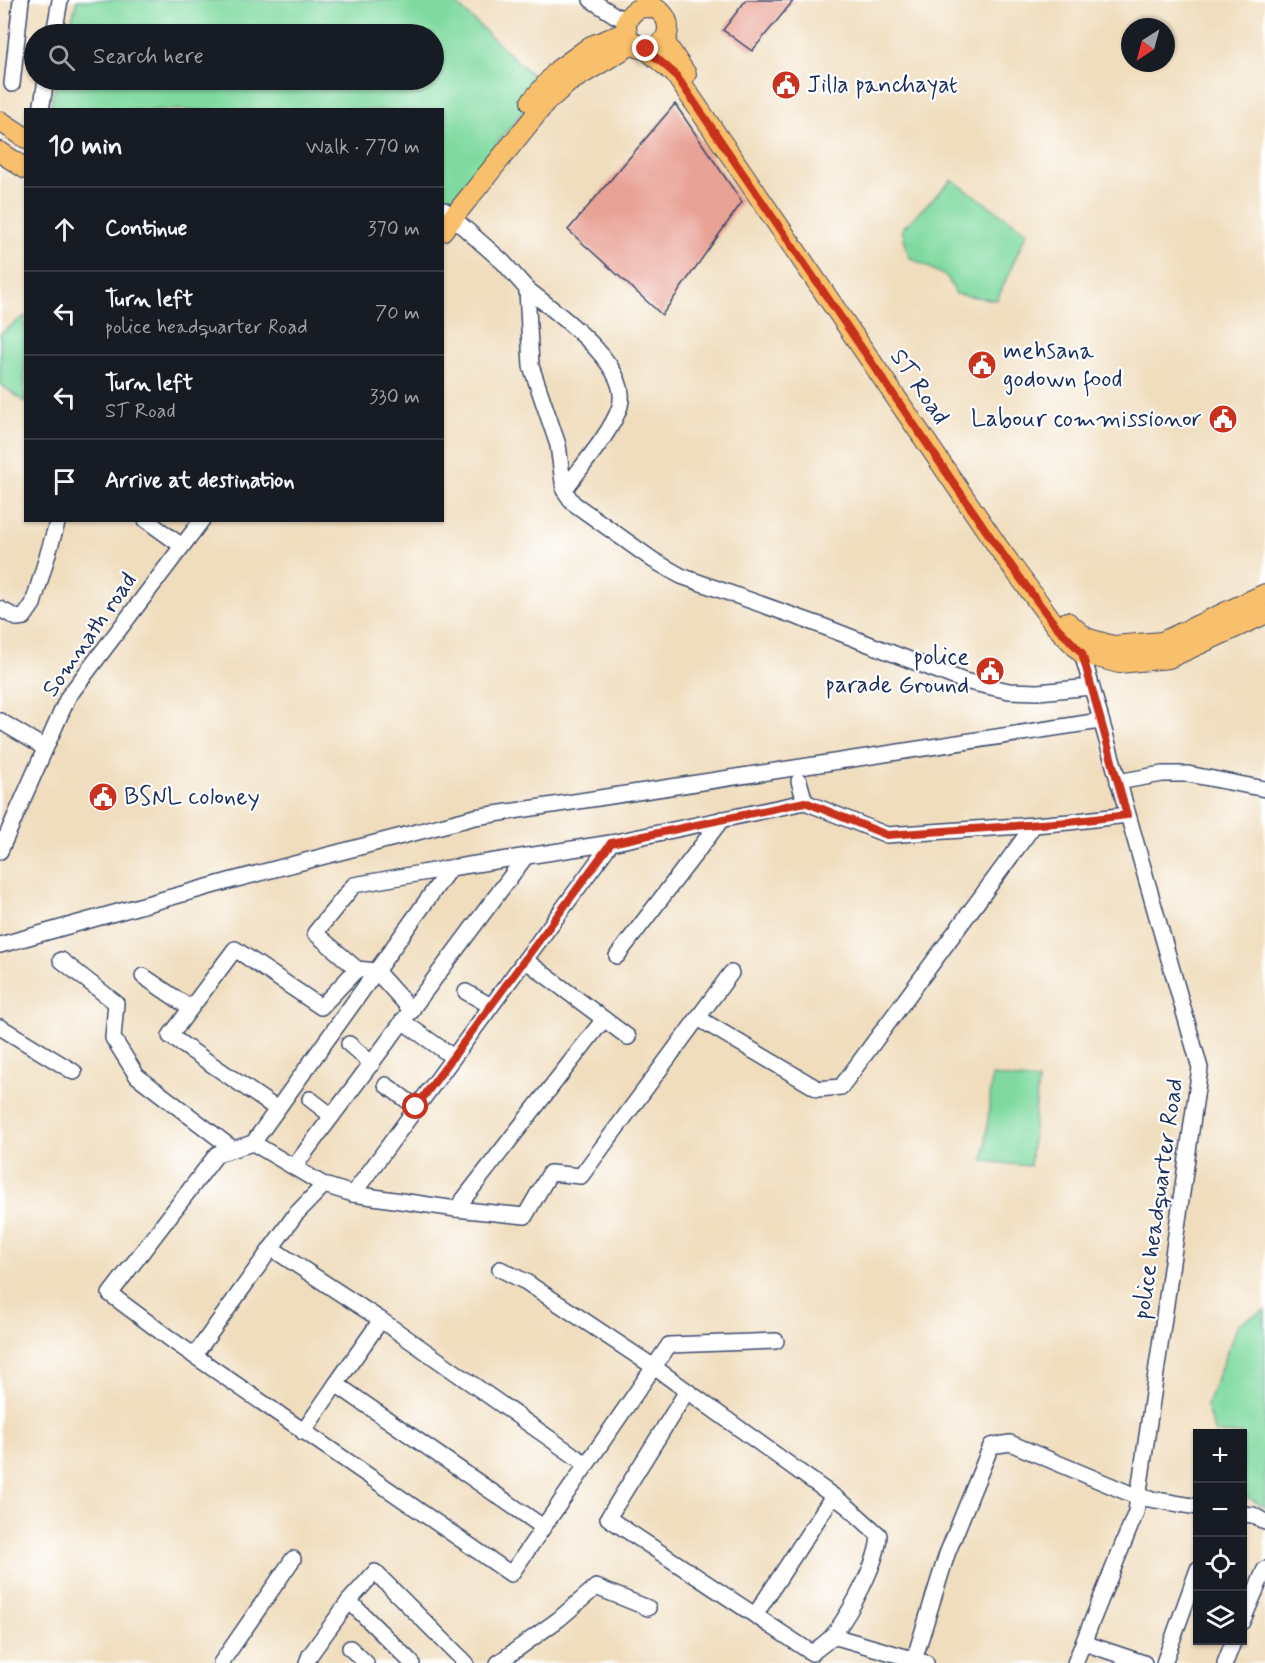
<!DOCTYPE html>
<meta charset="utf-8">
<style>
:root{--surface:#171b24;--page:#242831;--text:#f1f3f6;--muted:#9ea1a6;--line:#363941}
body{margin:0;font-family:Mynerve,sans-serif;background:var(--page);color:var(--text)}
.controls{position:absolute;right:18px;bottom:18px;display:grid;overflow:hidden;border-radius:0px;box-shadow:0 2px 4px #0004}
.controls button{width:54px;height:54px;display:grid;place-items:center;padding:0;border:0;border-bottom:2px solid var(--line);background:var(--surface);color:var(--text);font:30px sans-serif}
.compass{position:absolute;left:1121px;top:18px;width:54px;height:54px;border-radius:50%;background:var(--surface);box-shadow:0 2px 4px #0004;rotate:216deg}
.stop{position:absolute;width:18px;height:18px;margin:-14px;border:4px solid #c8321e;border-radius:50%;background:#fff}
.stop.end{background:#c8321e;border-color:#fff;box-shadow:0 2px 6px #0008}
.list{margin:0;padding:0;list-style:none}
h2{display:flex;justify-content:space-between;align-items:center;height:78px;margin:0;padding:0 24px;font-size:26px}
h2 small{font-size:20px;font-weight:400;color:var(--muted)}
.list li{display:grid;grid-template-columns:39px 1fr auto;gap:18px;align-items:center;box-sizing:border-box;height:84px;padding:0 24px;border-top:2px solid var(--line)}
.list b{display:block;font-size:22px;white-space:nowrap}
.list p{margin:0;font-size:20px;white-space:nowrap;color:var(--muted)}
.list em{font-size:20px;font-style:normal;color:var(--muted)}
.icon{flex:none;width:33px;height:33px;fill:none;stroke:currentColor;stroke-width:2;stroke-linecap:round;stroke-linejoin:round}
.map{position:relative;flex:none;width:1265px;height:1663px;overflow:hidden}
.search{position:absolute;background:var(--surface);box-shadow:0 2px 4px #0004;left:24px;top:24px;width:420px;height:66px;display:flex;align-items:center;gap:15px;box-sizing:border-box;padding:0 21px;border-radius:33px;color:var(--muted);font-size:22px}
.panel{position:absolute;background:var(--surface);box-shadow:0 2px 4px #0004;left:24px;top:108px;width:420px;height:414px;border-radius:0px}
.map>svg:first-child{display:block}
.green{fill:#80daa0;stroke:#4e847f;stroke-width:1.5}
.building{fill:#e9a296}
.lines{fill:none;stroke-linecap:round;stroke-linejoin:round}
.minor-casing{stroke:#3b496c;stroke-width:18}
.major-casing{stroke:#3b496c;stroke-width:22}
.minor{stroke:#fff;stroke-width:15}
.major{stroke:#f8bf6c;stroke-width:20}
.route{stroke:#c8321e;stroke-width:8}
.labels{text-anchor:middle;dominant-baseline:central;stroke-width:4.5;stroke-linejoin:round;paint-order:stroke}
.poi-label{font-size:24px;fill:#1b2f5e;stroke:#fff;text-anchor:start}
.street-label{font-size:24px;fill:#1b2f5e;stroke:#fff}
</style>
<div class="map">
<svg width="1265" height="1663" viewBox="0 0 1265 1663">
<rect width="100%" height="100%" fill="#fff"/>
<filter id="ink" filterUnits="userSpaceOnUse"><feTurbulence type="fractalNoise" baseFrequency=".0167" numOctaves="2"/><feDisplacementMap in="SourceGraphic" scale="12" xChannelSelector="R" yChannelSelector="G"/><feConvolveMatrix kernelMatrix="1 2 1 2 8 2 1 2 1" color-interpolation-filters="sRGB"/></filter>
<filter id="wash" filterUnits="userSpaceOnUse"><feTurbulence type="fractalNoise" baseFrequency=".008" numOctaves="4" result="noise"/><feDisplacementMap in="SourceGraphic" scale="24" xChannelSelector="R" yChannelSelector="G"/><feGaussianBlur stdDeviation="1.35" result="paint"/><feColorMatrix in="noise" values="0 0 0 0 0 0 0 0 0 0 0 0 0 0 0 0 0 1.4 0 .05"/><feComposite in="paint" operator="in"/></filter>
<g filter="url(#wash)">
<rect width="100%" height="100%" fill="#f0ddbd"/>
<g class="green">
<polygon points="77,0 452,0 536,79 523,111 443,211 442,110 49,110 57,80 434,80 434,34 68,34"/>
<polygon points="952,180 1027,232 997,300 956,294 947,277 909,257 902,229"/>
<polygon points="25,316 25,402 0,384 0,334"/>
<polygon points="992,1076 1038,1081 1030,1166 984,1161"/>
<polygon points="1265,1310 1265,1508 1243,1494 1242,1434 1215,1433 1206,1406 1238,1324"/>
</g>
<g id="blocks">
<g class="building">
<polygon points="746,0 794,0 752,51 723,30"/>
<polygon points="675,104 742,202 662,315 568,230"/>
</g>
</g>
</g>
<g filter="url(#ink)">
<use href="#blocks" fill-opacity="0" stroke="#3b496c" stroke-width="1.5"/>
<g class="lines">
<g class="minor-casing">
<g id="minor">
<polyline points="591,0 616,16 628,19"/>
<polyline points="54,34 60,0"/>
<polyline points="12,84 21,0"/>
<polyline points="41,110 46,80"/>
<polyline points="444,210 503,262 527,289 531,366 558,445 564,490 573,503 653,560 681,576 817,624 964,681 1009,691 1038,692 1091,687"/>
<path d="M527 289C554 311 632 365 620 406 612 432 581 467 564 490"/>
<polyline points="146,520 182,546"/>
<polyline points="0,609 17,618 24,617 33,604 58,520"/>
<polyline points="0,721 45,748"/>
<polyline points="799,781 805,802 887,835 1034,825"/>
<polyline points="1118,782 1162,774 1188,774 1265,789"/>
<polyline points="611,843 450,868 253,1143 217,1154 110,1294 173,1341 511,1574 669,1345 776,1341"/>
<polyline points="0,851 68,697 202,520"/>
<polyline points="0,945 229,881 475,817 1100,721"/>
<polyline points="617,956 722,819"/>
<polyline points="61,960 116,1003 113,1038 137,1076 233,1149"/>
<polyline points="525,960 628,1037"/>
<polyline points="357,969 315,933 354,885 450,868"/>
<polyline points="143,976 190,1008"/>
<polyline points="466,992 491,1006"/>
<polyline points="698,1018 818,1089 841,1087 1034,825 1069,822 1127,815"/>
<polyline points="402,1021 453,1057"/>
<polyline points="0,1027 74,1072"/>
<polyline points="349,1044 372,1064"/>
<polyline points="386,1085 416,1107"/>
<polyline points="310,1099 332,1116"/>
<polyline points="277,1109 170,1036 235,949 321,1007 357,969 376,971 412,1011"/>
<polyline points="253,1143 324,1185"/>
<polyline points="294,1167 526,856"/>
<polyline points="353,1194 456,1209 604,1019"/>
<polyline points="456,1209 525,1216 550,1173 581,1176 731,973"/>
<polyline points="271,1248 381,1320 336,1384 543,1527"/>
<path d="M500 1269 526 1282 654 1367 847 1506 879 1535C878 1563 851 1611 834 1634 829 1641 819 1647 812 1653L608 1518 687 1391"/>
<polyline points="381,1320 586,1464"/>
<polyline points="194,1356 295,1215 324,1185 353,1194 611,843 805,802"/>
<polyline points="303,1432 336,1384"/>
<polyline points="1242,1514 1253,1515 1265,1522"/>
<polyline points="349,1601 412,1663"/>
<polyline points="755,1615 833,1496"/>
<polyline points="1242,1622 1265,1569"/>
<polyline points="833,1636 926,1663"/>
<polyline points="1084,1643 1144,1663"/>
<polyline points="350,1648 366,1663"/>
<polyline points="914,1660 947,1554 991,1446 1010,1443 1138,1497 1198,1507"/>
<polyline points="221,1663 293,1559"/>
<polyline points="307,1663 310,1655 349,1601 375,1572 466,1663"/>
<polyline points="498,1663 559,1619 596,1587 648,1608"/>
<polyline points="1075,1663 1136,1512 1200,1068 1082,653 1084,644"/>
<polyline points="1164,1663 1198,1569"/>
<polyline points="1225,1663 1234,1640"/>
</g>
</g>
<g class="major-casing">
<g id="major">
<circle cx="647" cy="28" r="21"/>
<polyline points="664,41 686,74"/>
<polyline points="646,49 675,74 998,547 1055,625 1082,653 1119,663 1169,658 1265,614"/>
<polyline points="531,102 558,70 591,46 627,32"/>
<polyline points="0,121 26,138"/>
<polyline points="0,152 26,169"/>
<polyline points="442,231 546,102 569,82 634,43"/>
<polyline points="1067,622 1086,638 1113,646 1162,642 1265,594"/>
</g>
</g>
<use href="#minor" class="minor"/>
<use href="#major" class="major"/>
</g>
</g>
<g class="lines" filter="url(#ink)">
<polyline class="route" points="416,1107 611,843 805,802 887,835 1069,822 1127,815 1082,653 1055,625 998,548 675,74 646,49"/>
</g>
<defs>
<g id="civic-disc" transform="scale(1.5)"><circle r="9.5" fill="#c8321e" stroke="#fff"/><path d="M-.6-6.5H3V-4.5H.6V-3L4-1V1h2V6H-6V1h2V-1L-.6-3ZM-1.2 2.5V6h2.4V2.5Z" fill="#fff"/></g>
</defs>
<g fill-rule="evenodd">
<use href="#civic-disc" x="786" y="85"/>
<use href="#civic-disc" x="982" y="365"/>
<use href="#civic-disc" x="1223" y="419"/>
<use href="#civic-disc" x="990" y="671"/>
<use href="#civic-disc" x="103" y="797"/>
</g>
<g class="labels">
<g class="poi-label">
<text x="807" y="85">Jilla panchayat</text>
<text x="1003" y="351">mehsana<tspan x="1003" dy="28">godown food</tspan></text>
<text x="1202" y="419" text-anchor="end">Labour commissionor</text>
<text x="969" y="657" text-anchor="end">police<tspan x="969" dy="28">parade Ground</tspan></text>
<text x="124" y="797">BSNL coloney</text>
</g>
<g class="street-label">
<text transform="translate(919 387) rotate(56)">ST Road</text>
<text transform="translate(90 635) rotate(-55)">Somnath road</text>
<text transform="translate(1159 1199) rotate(-82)">police headquarter Road</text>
</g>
</g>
</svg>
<div class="controls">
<button>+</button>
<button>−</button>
<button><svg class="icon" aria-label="locate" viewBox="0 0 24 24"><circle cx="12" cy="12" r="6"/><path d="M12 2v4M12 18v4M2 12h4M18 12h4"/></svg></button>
<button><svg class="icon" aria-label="layers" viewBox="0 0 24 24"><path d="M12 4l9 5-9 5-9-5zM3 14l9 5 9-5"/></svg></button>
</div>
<svg class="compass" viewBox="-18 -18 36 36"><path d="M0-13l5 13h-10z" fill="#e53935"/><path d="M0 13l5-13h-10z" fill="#9ea1a6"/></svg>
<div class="stop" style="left:416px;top:1107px"></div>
<div class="stop end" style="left:646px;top:49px"></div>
<div class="search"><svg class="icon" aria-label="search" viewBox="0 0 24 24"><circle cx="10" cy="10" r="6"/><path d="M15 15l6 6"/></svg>Search here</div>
<section class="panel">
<h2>10 min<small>Walk · 770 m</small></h2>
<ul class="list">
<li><svg class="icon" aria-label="ahead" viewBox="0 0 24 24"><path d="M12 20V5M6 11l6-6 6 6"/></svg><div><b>Continue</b></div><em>370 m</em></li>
<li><svg class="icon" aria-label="left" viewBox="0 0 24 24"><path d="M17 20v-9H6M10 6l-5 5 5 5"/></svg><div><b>Turn left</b><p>police headquarter Road</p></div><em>70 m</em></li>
<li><svg class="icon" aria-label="left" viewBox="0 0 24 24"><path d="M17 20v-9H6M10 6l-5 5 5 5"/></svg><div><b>Turn left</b><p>ST Road</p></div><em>330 m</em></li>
<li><svg class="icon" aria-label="arrive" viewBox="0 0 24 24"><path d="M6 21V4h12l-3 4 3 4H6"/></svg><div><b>Arrive at destination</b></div></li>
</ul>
</section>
</div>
